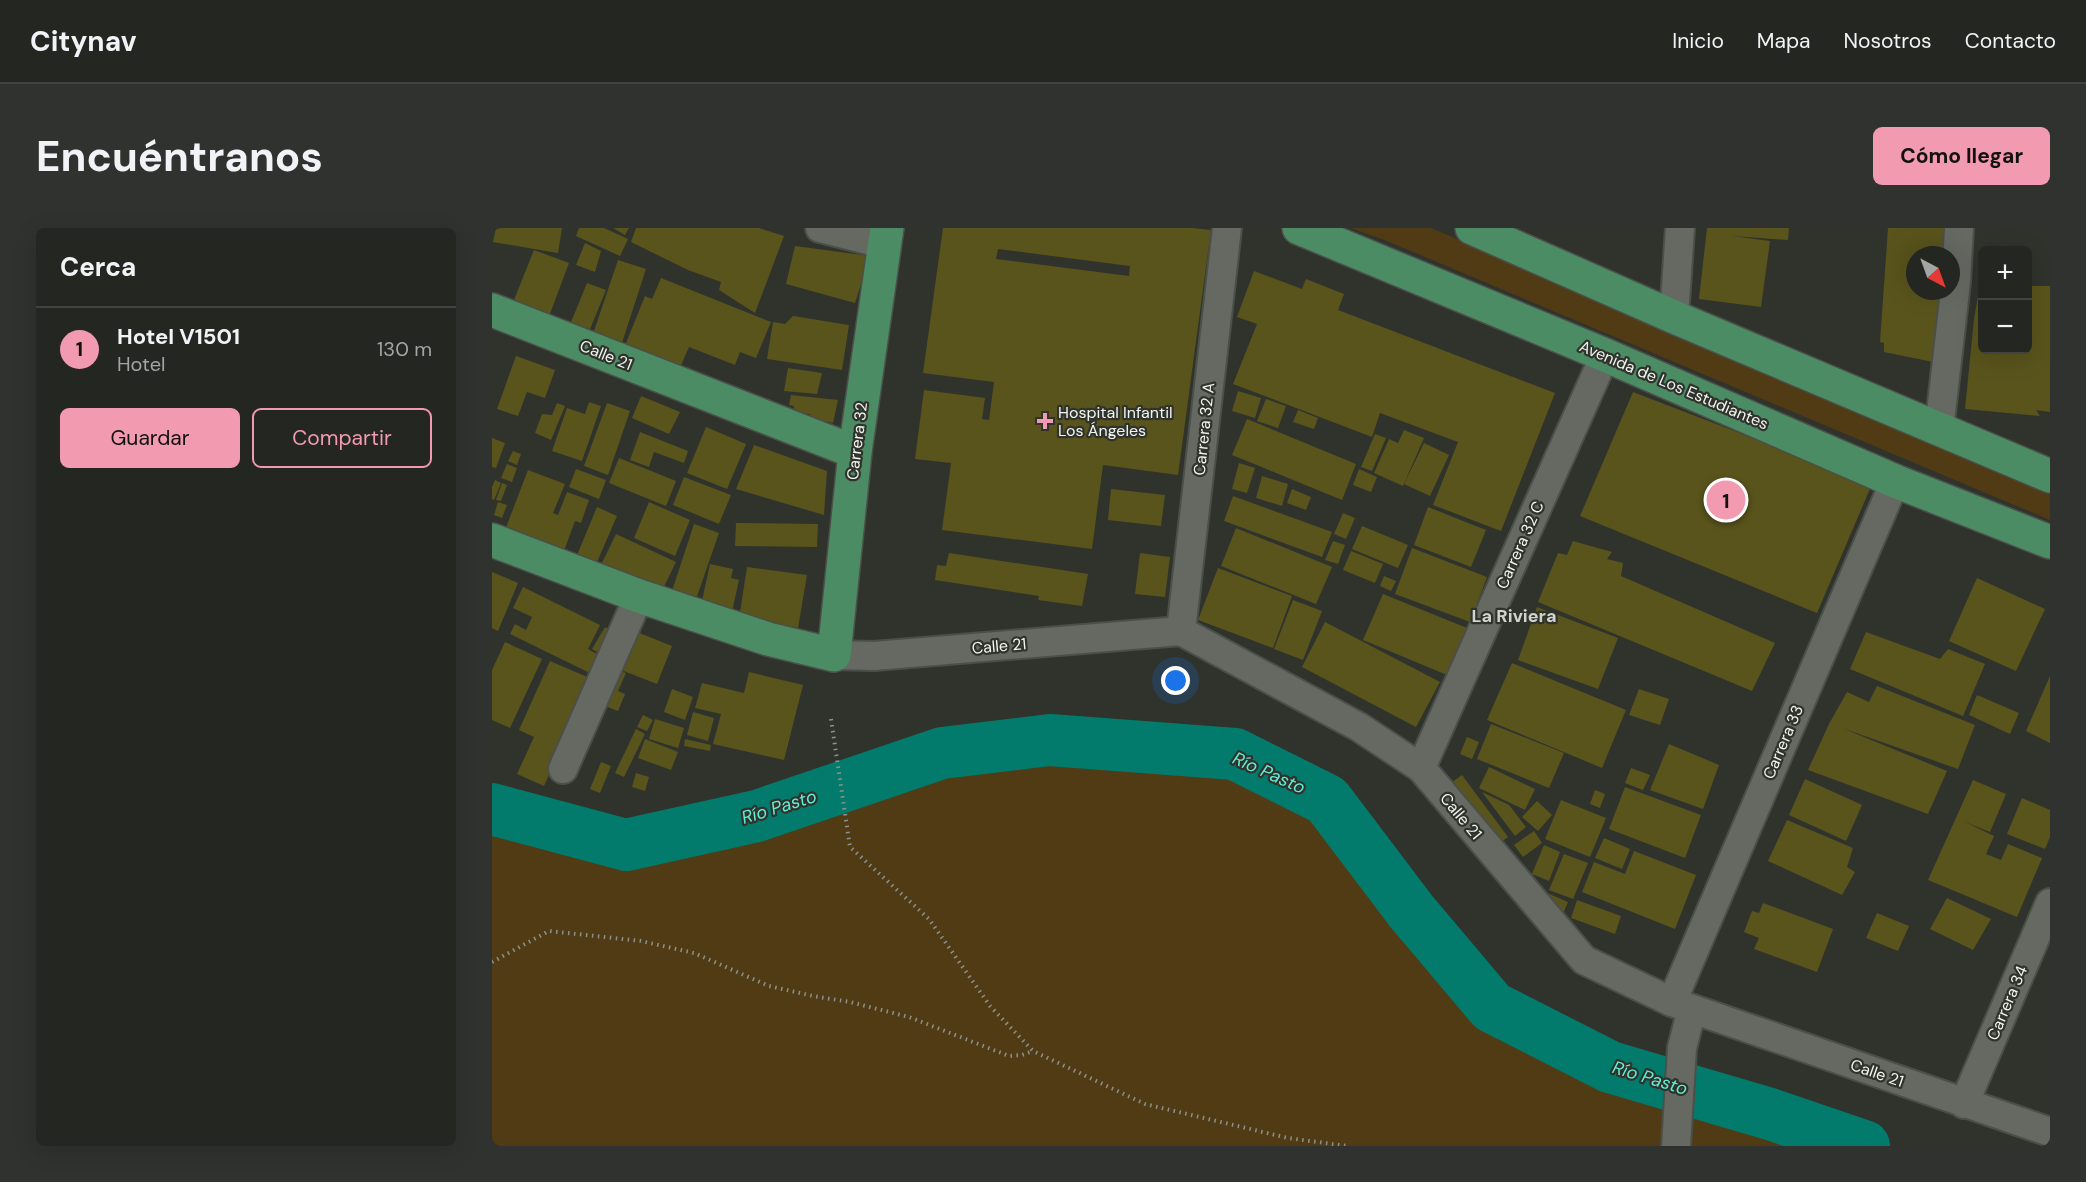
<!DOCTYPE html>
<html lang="es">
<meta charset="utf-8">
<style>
:root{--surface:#232621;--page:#2f322e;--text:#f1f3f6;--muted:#a3a5a5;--line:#40433f;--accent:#f29aaf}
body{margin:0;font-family:"DM Sans",sans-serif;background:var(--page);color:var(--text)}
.controls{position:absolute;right:18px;top:18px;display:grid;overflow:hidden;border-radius:9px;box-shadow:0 6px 24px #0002}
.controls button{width:54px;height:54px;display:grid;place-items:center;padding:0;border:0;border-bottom:2px solid var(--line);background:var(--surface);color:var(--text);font:30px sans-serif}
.compass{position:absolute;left:1414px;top:18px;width:54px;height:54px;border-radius:50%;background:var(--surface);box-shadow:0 6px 24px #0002;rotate:139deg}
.you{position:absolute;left:684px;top:453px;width:21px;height:21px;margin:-15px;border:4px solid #fff;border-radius:50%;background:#1a73e8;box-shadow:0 0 0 9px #1a73e833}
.badge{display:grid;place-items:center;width:39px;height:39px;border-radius:50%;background:var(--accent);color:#111;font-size:20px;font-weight:700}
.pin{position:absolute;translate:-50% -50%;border:3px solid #fff;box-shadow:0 2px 6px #0006}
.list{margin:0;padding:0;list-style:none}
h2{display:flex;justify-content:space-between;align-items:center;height:78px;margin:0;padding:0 24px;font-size:26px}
h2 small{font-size:20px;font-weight:400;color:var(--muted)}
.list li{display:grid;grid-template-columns:39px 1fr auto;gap:18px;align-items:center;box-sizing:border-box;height:84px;padding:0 24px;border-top:2px solid var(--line)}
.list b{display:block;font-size:22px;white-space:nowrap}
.list p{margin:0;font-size:20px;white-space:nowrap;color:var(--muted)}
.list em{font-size:20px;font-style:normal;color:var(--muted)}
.actions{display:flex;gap:12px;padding:18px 24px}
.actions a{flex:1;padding:14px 0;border:2px solid var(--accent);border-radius:9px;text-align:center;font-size:21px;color:var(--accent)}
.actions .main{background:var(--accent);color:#111}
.map{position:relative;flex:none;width:1558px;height:918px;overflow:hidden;border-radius:9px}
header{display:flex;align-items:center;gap:36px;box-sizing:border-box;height:84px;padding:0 30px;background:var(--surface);border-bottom:2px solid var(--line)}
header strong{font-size:28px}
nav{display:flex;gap:33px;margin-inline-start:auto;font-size:21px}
.intro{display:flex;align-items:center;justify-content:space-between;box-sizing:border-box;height:144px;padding:0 36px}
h1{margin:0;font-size:42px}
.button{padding:15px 27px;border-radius:9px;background:var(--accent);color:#111;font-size:21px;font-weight:700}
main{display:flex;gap:36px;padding:0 36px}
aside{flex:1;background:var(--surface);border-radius:9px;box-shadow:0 6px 24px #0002}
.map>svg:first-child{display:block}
.green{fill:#513b14}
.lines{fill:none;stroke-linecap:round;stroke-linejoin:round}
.river{stroke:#027b6c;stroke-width:52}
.building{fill:#59541c;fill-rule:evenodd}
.minor-casing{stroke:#4b4f49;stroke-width:32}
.major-casing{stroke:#4b4f49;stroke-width:36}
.path{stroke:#8d918b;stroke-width:4;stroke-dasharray:1.5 4.5;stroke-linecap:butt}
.minor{stroke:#656961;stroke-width:28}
.major{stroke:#4c8c65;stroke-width:33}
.poi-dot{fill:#f29aaf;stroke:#2f332c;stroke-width:2}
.labels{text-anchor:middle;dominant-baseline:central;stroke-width:4.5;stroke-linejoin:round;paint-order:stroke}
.street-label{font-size:16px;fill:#f1f4ef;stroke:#2f332c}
.poi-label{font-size:16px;fill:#f1f4ef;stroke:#2f332c;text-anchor:start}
.neighbourhood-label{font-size:18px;font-weight:bold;fill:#d0d4cc;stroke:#2f332c}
.water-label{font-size:18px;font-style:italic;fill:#64edd5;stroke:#2f332c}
</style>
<header>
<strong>Citynav</strong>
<nav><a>Inicio</a><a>Mapa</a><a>Nosotros</a><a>Contacto</a></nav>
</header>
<div class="intro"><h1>Encuéntranos</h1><a class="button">Cómo llegar</a></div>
<main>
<aside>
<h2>Cerca<small></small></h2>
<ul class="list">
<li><span class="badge">1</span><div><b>Hotel V1501</b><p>Hotel</p></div><em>130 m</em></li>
</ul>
<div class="actions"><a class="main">Guardar</a><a>Compartir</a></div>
</aside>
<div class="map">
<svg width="1558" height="918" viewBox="0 0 1558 918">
<rect width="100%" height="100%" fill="#2f332c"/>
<g class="green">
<polygon points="859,0 939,0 1558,262 1558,292 895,13"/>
<polygon points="558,512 743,526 835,572 919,683 1000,779 1118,839 1278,886 1372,918 0,918 0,581 121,613 265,588 450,525"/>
</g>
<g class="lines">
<polyline class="river" points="0,581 134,617 265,588 450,525 558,512 743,526 835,572 919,683 1000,779 1118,839 1278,886 1372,918"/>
</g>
<g class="building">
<polygon points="4,0 70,0 66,25 1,14"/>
<polygon points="87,0 112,0 136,11 128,28 84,8"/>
<polygon points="121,0 137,0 133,7"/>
<polygon points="144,0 267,0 292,8 263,85 227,62 229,54 196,42 139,14"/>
<path d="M451 0H701L719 2 686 247 611 237 600 321 450 302 459 235 423 231 432 162 493 170 490 191 497 192 502 154 431 145ZM506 21 638 38 637 48 504 31Z"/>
<polygon points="1215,0 1297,0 1296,12 1240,8 1278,13 1269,79 1207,71"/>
<polygon points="1396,0 1462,0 1460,27 1423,27 1423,63 1457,63 1451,136 1392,124 1392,115 1388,114"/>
<polygon points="93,15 109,23 103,44 84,37"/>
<polygon points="303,18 378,28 363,75 294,56"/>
<polygon points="42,22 77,35 56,91 20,77"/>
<polygon points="126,32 154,41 128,121 99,112"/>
<polygon points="762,43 810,61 814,51 852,66 846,82 1063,165 1009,303 941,277 966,214 888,185 880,209 741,156 765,96 745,89"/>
<polygon points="169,50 279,94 264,130 248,124 243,137 197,119 187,142 132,120 153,68 160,71"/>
<polygon points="95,55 114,62 96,106 77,99"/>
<polygon points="1488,56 1490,56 1490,122 1536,122 1536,58 1558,58 1558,184 1544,182 1548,188 1473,181 1482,91"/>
<polygon points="301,88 357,97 350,142 275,131 281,94 293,96"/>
<polygon points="24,128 63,142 53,170 35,164 26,188 5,181"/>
<polygon points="296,140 330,145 325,166 292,163"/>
<polygon points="746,163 769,170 763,190 740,183"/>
<polygon points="1141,164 1380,256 1325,385 1088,288"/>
<polygon points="299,167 346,172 341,195 317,190 318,186 301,185 302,178 297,177"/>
<polygon points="149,168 188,184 177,206 140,190"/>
<polygon points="774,171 794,178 786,200 765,193"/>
<polygon points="97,174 109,178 90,233 60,223 75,180 93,186"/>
<polygon points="65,175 73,178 59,212 43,205 50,186 60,187"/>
<polygon points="115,175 138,183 116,247 92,238"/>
<polygon points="806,182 826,190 822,201 801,194"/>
<polygon points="755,191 864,236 850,272 740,227"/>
<polygon points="214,199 254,216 235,261 195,245"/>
<polygon points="912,202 932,210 911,258 882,245 897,211 906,215"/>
<polygon points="148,204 196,223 192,235 162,224 157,239 138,232"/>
<polygon points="883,206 894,210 880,243 869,239"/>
<polygon points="0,210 13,215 4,240 0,239"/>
<polygon points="932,215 957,227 938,268 912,256"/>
<polygon points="262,217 335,243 332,287 244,261"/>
<polygon points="21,223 29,226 25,237 16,233"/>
<polygon points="127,230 184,253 174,278 117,255"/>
<polygon points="747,235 763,240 755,265 740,261"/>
<polygon points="15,236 25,240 20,254 9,250"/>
<polygon points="84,241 114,252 107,271 77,259"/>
<polygon points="867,241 885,249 879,264 861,257"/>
<polygon points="36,242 73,256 61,285 66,287 75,264 97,272 89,295 83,293 69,331 10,310"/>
<polygon points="770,248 796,256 790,278 764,270"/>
<polygon points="192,249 239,267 227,296 181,277"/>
<polygon points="3,252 9,255 2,272 0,271 0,259"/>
<polygon points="10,255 15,257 9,273 4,272"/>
<polygon points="619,261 673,267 669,298 616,292"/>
<polygon points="800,261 819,269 814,282 795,275"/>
<polygon points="741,268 840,304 830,329 732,293"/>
<polygon points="6,274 15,277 10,290 2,287"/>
<polygon points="157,274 198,292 183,328 142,310"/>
<polygon points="105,279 125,288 102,341 83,332"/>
<polygon points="936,279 994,302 979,339 922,317"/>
<polygon points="851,285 863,290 854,311 842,306"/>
<polygon points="244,295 326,296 325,319 243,318"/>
<polygon points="202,296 227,305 202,377 178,369"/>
<polygon points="870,298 916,317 906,340 860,321"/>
<polygon points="744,300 840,339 824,376 729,338"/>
<polygon points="124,306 184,334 167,369 107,341"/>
<polygon points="841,313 853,317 846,336 833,332"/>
<polygon points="1081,313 1120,324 1115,331 1131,335 1129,348 1283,415 1260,463 1046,374 1066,325 1075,327"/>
<polygon points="920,320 995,349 978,394 903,366"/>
<polygon points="859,323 891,336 883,355 851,342"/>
<polygon points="457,325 596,346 590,378 546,372 547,368 443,352 445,337 454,338"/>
<polygon points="648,325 678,329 673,369 643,366"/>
<polygon points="218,336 241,341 239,350 247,352 239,388 208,382"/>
<polygon points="255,339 315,347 305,406 246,397"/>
<polygon points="726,340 800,368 781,420 706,392"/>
<polygon points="0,344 26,355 6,403 0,400"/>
<polygon points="892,348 904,353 899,363 888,358"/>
<polygon points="1485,350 1553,381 1524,443 1457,413"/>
<polygon points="31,359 108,397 96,421 112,430 104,448 18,406 23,396 34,402 40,389 21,380"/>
<polygon points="891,366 975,400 955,447 871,412"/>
<polygon points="801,372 830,383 811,432 782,421"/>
<polygon points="1045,379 1126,410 1106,461 1026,432"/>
<polygon points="833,394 948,454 924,499 810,439"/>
<polygon points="113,399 128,407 116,430 100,421"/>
<polygon points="140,402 180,418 165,456 124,440"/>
<polygon points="1374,404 1448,431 1456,421 1493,436 1471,488 1358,441"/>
<polygon points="13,414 50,431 18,500 0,492 0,442"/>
<polygon points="58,433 100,451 52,558 25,546 42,509 27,502"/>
<polygon points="1020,435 1134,482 1110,540 995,492"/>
<polygon points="123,441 134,445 126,463 133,466 126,483 108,476"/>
<polygon points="257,444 311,457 292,532 221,516 229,486 203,480 210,455 252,465"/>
<polygon points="1558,448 1558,515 1534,503"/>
<polygon points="1385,458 1483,497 1466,541 1350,500 1455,543 1436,586 1316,542 1337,496 1355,464 1377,474"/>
<polygon points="180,461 201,469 193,492 172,484"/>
<polygon points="1147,461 1177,471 1168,497 1137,487"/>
<polygon points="1485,467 1527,485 1518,506 1477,487"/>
<polygon points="201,484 222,490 216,513 195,507"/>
<polygon points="151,487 161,492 155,503 145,499"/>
<polygon points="163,491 192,500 186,520 157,511"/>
<polygon points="999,496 1072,525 1057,560 985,531"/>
<polygon points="144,501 153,506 132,549 123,545"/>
<polygon points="975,509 987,514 980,531 968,526"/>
<polygon points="153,511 186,524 179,542 146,530"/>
<polygon points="193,511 219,517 218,523 192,518"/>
<polygon points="1177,516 1227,537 1211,581 1158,562"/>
<polygon points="109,534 119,538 108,565 98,561"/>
<polygon points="997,539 1043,561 1033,582 987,560"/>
<polygon points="1139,540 1158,547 1151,562 1133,555"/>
<polygon points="144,545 157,549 153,563 140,559"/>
<polygon points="970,547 1016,609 1005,617 959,555"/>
<polygon points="1313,551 1370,577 1354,613 1297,587"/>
<polygon points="1481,552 1514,566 1498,604 1473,594 1502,608 1494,626 1509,632 1516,616 1550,630 1525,689 1436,652"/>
<polygon points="1133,559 1209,587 1193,630 1117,601"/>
<polygon points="1103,562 1113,566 1108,580 1098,576"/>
<polygon points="990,564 1017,577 1034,599 1023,608"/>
<polygon points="1530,570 1558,582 1558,609 1553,621 1515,606"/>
<polygon points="1069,572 1114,590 1098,629 1053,611"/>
<polygon points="1045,573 1060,587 1046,603 1030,589"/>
<polygon points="1295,592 1361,620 1355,639 1363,644 1350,667 1276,633"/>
<polygon points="1042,603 1050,615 1031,629 1022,617"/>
<polygon points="1112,610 1138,621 1130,641 1103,630"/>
<polygon points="1052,617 1068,624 1057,653 1040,646"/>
<polygon points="1142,623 1204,647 1183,701 1090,664 1102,634 1133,646"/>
<polygon points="1072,626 1096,635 1081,671 1057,662"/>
<polygon points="1055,665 1076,674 1070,688 1049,679"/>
<polygon points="1455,670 1499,691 1481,722 1438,701"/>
<polygon points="1085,672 1129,688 1123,706 1079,690"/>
<polygon points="1271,675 1341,701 1325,744 1262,721 1267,710 1252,704 1260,683 1267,685"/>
<polygon points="1385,685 1417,698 1406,723 1374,710"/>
</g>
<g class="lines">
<g class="minor-casing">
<g id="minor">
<polyline points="328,0 392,16"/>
<polyline points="1182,89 1188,0"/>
<polyline points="1447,202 1464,54 1467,0"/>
<polyline points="689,403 735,0"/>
<polyline points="342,427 382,428 689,403 867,499 929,540 1092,732 1180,774 1558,904"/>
<polyline points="929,540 1113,127"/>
<polyline points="71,541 147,368"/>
<polyline points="1180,774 1403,253"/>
<polyline points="1472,876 1558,675"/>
<polyline points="1184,918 1190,820 1200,781"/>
</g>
</g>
<g class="major-casing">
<g id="major">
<polyline points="807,0 1113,127 1403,253 1558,314"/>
<polyline points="980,0 1182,89 1558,248"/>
<polyline points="0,82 363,224"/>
<polyline points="0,312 147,368 276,411 342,427 363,224 395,0"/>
</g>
</g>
<g class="path">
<polyline points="339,491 358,619 437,691 498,778 541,823 653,876 796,910 855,918"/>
<polyline points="0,734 57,703 149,713 202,725 277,758 321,768 358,774 417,789 517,828 530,827 541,823"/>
</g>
<use href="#minor" class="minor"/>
<use href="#major" class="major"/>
</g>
<path class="poi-dot" d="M550 184h6v6h6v6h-6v6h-6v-6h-6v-6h6z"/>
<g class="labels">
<g class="street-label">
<text transform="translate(114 127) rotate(22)">Calle 21</text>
<text transform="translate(1182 157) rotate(23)">Avenida de Los Estudiantes</text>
<text transform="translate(712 201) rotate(-84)">Carrera 32 A</text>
<text transform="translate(365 213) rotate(-83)">Carrera 32</text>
<text transform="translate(1028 317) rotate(-66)">Carrera 32 C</text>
<text transform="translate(507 418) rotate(-5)">Calle 21</text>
<text transform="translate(1291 514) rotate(-67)">Carrera 33</text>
<text transform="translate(969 588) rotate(50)">Calle 21</text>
<text transform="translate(1515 775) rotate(-67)">Carrera 34</text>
<text transform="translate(1385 845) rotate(19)">Calle 21</text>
</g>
<g class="poi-label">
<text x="566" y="184">Hospital Infantil<tspan x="566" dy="18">Los Ángeles</tspan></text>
</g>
<g class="neighbourhood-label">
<text x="1022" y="388">La Riviera</text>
</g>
<g class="water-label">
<text transform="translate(777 545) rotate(24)">Río Pasto</text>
<text transform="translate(287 579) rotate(-17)">Río Pasto</text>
<text transform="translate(1158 850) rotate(17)">Río Pasto</text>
</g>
</g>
</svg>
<div class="controls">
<button>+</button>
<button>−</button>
</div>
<svg class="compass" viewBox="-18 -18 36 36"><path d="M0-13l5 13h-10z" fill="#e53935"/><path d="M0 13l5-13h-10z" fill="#a3a5a5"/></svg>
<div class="you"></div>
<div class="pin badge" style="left:1234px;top:272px">1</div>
</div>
</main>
